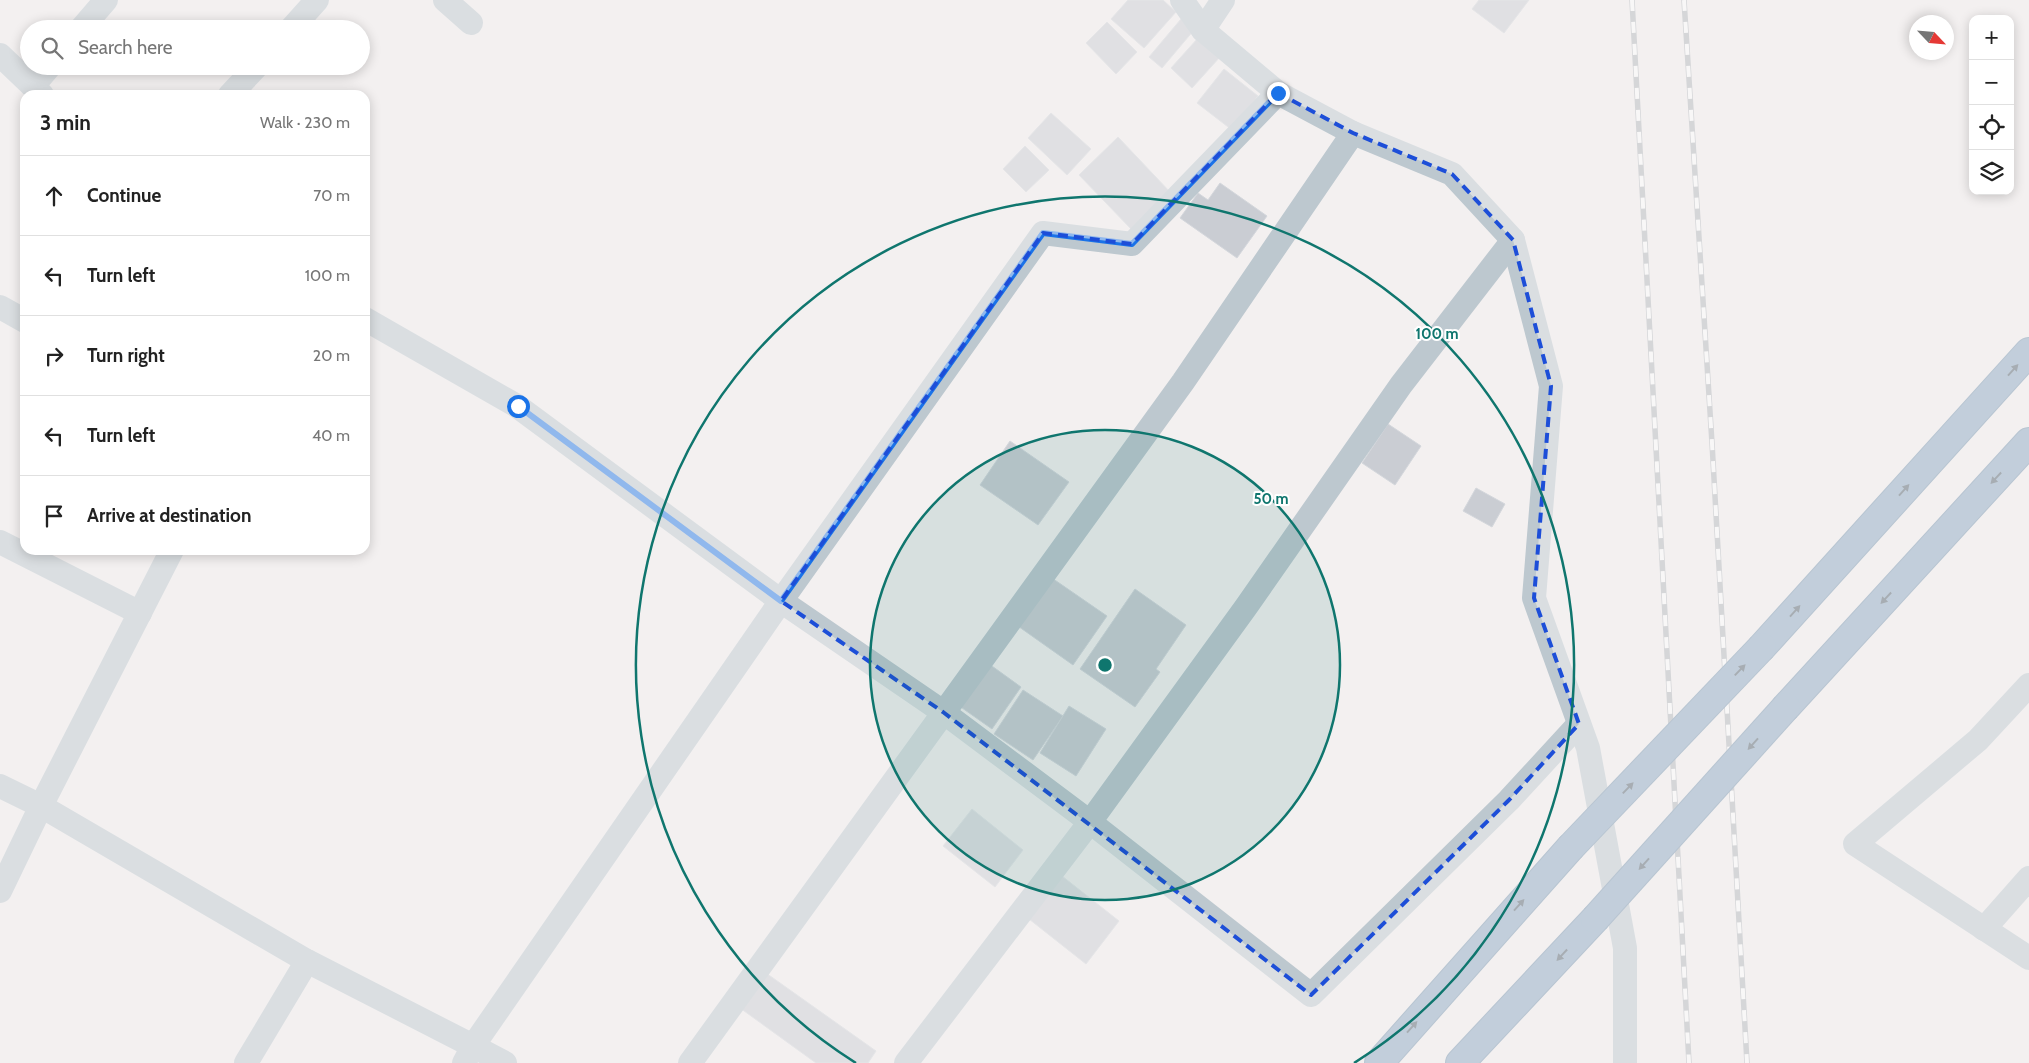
<!DOCTYPE html>
<meta charset="utf-8">
<style>
:root{--surface:#fff;--page:#f2f2f2;--text:#222;--muted:#767676;--line:#e0e0e0}
body{margin:0;font-family:Cabin,sans-serif;background:var(--page);color:var(--text)}
.controls{position:absolute;right:15px;top:15px;display:grid;overflow:hidden;border-radius:10px;box-shadow:0 2px 12px #0003}
.controls button{width:45px;height:45px;display:grid;place-items:center;padding:0;border:0;border-bottom:1px solid var(--line);background:var(--surface);color:var(--text);font:25px sans-serif}
.compass{position:absolute;left:1909px;top:15px;width:45px;height:45px;border-radius:50%;background:var(--surface);box-shadow:0 2px 12px #0003;rotate:116deg}
.stop{position:absolute;width:15px;height:15px;margin:-11px;border:4px solid #1a73e8;border-radius:50%;background:#fff}
.stop.end{background:#1a73e8;border-color:#fff;box-shadow:0 1px 5px #0008}
.list{margin:0;padding:0;list-style:none}
h2{display:flex;justify-content:space-between;align-items:center;height:65px;margin:0;padding:0 20px;font-size:21px}
h2 small{font-size:16px;font-weight:400;color:var(--muted)}
.list li{display:grid;grid-template-columns:32px 1fr auto;gap:15px;align-items:center;box-sizing:border-box;height:80px;padding:0 20px;border-top:1px solid var(--line)}
.list b{display:block;font-size:19px;white-space:nowrap}
.list em{font-size:16px;font-style:normal;color:var(--muted)}
.icon{flex:none;width:28px;height:28px;fill:none;stroke:currentColor;stroke-width:2;stroke-linecap:round;stroke-linejoin:round}
.map{position:relative;flex:none;width:2029px;height:1063px;overflow:hidden}
.search{position:absolute;background:var(--surface);box-shadow:0 2px 12px #0003;left:20px;top:20px;width:350px;height:55px;display:flex;align-items:center;gap:12px;box-sizing:border-box;padding:0 18px;border-radius:28px;color:var(--muted);font-size:19px}
.panel{position:absolute;background:var(--surface);box-shadow:0 2px 12px #0003;left:20px;top:90px;width:350px;height:465px;border-radius:15px}
.map>svg:first-child{display:block}
.building{fill:#cacdd3;stroke:#d4d7dc}
.lines{fill:none;stroke-linecap:round;stroke-linejoin:round}
.highway-casing{stroke:#7290ac;stroke-width:30}
.street{stroke:#bdc8cf;stroke-width:24}
.highway{stroke:#87a5c0;stroke-width:28}
.rail-casing{stroke:#b2b6bb;stroke-width:5.5}
.rail{stroke:#fff;stroke-width:4;stroke-dasharray:11;stroke-linecap:butt}
.highway-bridge-casing{stroke:#7290ac;stroke-width:30;stroke-linecap:butt}
.highway-bridge{stroke:#87a5c0;stroke-width:28}
.oneway{fill:#4d5c68}
.route{stroke:#1a73e8;stroke-width:6}
.marked{fill:none;stroke:#1d4ed8;stroke-width:4;stroke-dasharray:10 6;stroke-linejoin:round}
.ring{fill:none;stroke:#0f766e;stroke-width:2.5}
.centre{fill:#0f766e;stroke:#fff;stroke-width:2.5}
.ring-label{font-size:15px;text-anchor:middle;font-weight:bold;fill:#0f766e;stroke:#fff;stroke-width:4;stroke-linejoin:round;paint-order:stroke}
</style>
<div class="map">
<svg width="2029" height="1063" viewBox="0 0 2029 1063">
<rect width="100%" height="100%" fill="#f3f0f0"/>
<g class="building">
<polygon points="1128,0 1163,0 1176,12 1144,48 1111,19"/>
<polygon points="1479,0 1529,0 1504,33 1472,9"/>
<polygon points="1181,19 1194,30 1162,68 1149,57"/>
<polygon points="1107,22 1137,52 1116,74 1086,43"/>
<polygon points="1198,38 1220,57 1192,88 1171,68"/>
<polygon points="1224,69 1258,96 1232,130 1197,103"/>
<polygon points="1051,113 1091,149 1067,175 1028,138"/>
<polygon points="1118,137 1171,193 1132,230 1079,175"/>
<polygon points="1025,146 1049,170 1026,192 1003,169"/>
<polygon points="1220,183 1267,216 1237,258 1180,218 1198,193 1208,200"/>
<polygon points="1388,424 1421,446 1395,485 1362,463"/>
<polygon points="1010,441 1069,482 1038,525 980,485"/>
<polygon points="1476,488 1505,504 1492,527 1463,511"/>
<polygon points="1049,576 1107,616 1073,665 1015,624"/>
<polygon points="1135,589 1186,625 1156,669 1160,672 1135,707 1080,669"/>
<polygon points="985,661 1021,687 992,729 955,703"/>
<polygon points="1023,690 1063,716 1033,760 994,734"/>
<polygon points="1069,706 1106,729 1076,776 1040,753"/>
<polygon points="972,809 1023,850 995,887 943,846"/>
<polygon points="1062,876 1119,921 1086,964 1029,919"/>
<polygon points="766,973 876,1051 868,1063 816,1063 740,1008"/>
</g>
<g class="lines">
<g class="highway-casing">
<g id="highway">
<polyline points="1762,647 2029,352"/>
<polyline points="1786,707 2029,442"/>
<polyline points="1379,1063 1570,848"/>
<polyline points="1460,1063 1595,919"/>
</g>
</g>
<g class="street">
<polyline points="445,0 471,23"/>
<polyline points="1182,0 1203,30 1278,93 1353,133 1452,174 1513,240 1551,386 1534,598 1588,748 1625,948 1625,1063"/>
<polyline points="81,29 106,0"/>
<polyline points="291,29 317,0"/>
<polyline points="1203,30 1223,0"/>
<polyline points="0,55 42,95"/>
<polyline points="33,86 50,66"/>
<polyline points="1278,93 1132,244 1043,233 781,601 943,712 1090,822 1311,995 1509,800 1579,724"/>
<polyline points="230,95 257,66"/>
<polyline points="0,307 25,321"/>
<polyline points="0,542 140,613"/>
<polyline points="2029,685 1978,740 1855,844 2029,958"/>
<polyline points="0,786 41,806 307,961 473,1046 781,601 517,406 365,319"/>
<polyline points="0,891 41,806 172,550"/>
<polyline points="1984,929 2029,878"/>
<polyline points="246,1063 307,961"/>
<polyline points="464,1063 473,1046 505,1063"/>
<polyline points="690,1063 1183,382 1353,133"/>
<polyline points="906,1063 1090,822 1246,607 1401,385 1513,240"/>
</g>
<use href="#highway" class="highway"/>
<g class="rail-casing">
<g id="rail">
<polyline points="1632,0 1689,1063"/>
<polyline points="1684,0 1712,443 1747,1063"/>
</g>
</g>
<use href="#rail" class="rail"/>
<g class="highway-bridge-casing">
<g id="highway-bridge">
<polyline points="1570,848 1762,647"/>
<polyline points="1595,919 1786,707"/>
</g>
</g>
<use href="#highway-bridge" class="highway-bridge"/>
</g>
<defs><path id="oneway-solid" d="M-6-.8H1V-3.2L6.5 0L1 3.2V.8H-6Z" transform="scale(1.25)"/></defs>
<g class="oneway">
<use href="#oneway-solid" transform="translate(2013 370) rotate(-48)"/>
<use href="#oneway-solid" transform="translate(1996 478) rotate(133)"/>
<use href="#oneway-solid" transform="translate(1904 490) rotate(-48)"/>
<use href="#oneway-solid" transform="translate(1886 598) rotate(133)"/>
<use href="#oneway-solid" transform="translate(1795 611) rotate(-48)"/>
<use href="#oneway-solid" transform="translate(1740 670) rotate(-46)"/>
<use href="#oneway-solid" transform="translate(1753 744) rotate(132)"/>
<use href="#oneway-solid" transform="translate(1628 788) rotate(-46)"/>
<use href="#oneway-solid" transform="translate(1644 864) rotate(132)"/>
<use href="#oneway-solid" transform="translate(1519 905) rotate(-48)"/>
<use href="#oneway-solid" transform="translate(1562 955) rotate(133)"/>
<use href="#oneway-solid" transform="translate(1412 1027) rotate(-48)"/>
</g>
<g class="lines">
<polyline class="route" points="518,406 781,601 1043,233 1132,244 1278,93"/>
</g>
<path d="M0 0H2029V1063H0ZM1278 93 1353 133 1452 174 1513 240 1551 386 1534 598 1579 724 1509 800 1311 995 943 712 781 601 1043 233 1132 244Z" fill="#f3f0f0" fill-opacity=".55" fill-rule="evenodd"/>
<path class="marked" d="M1278 93 1353 133 1452 174 1513 240 1551 386 1534 598 1579 724 1509 800 1311 995 943 712 781 601 1043 233 1132 244Z"/>
<circle cx="1105" cy="665" r="235" fill="#0f766e" fill-opacity=".12"/>
<g class="ring">
<circle cx="1105" cy="665" r="235"/>
<path d="M856 1063A469 469 0 1 1 1354 1063"/>
</g>
<circle cx="1105" cy="665" r="8" class="centre"/>
<g class="ring-label">
<text x="1437" y="339">100 m</text>
<text x="1271" y="504">50 m</text>
</g>
</svg>
<div class="controls">
<button>+</button>
<button>−</button>
<button><svg class="icon" aria-label="locate" viewBox="0 0 24 24"><circle cx="12" cy="12" r="6"/><path d="M12 2v4M12 18v4M2 12h4M18 12h4"/></svg></button>
<button><svg class="icon" aria-label="layers" viewBox="0 0 24 24"><path d="M12 4l9 5-9 5-9-5zM3 14l9 5 9-5"/></svg></button>
</div>
<svg class="compass" viewBox="-18 -18 36 36"><path d="M0-13l5 13h-10z" fill="#e53935"/><path d="M0 13l5-13h-10z" fill="#767676"/></svg>
<div class="stop" style="left:518px;top:406px"></div>
<div class="stop end" style="left:1278px;top:93px"></div>
<div class="search"><svg class="icon" aria-label="search" viewBox="0 0 24 24"><circle cx="10" cy="10" r="6"/><path d="M15 15l6 6"/></svg>Search here</div>
<section class="panel">
<h2>3 min<small>Walk · 230 m</small></h2>
<ul class="list">
<li><svg class="icon" aria-label="ahead" viewBox="0 0 24 24"><path d="M12 20V5M6 11l6-6 6 6"/></svg><div><b>Continue</b></div><em>70 m</em></li>
<li><svg class="icon" aria-label="left" viewBox="0 0 24 24"><path d="M17 20v-9H6M10 6l-5 5 5 5"/></svg><div><b>Turn left</b></div><em>100 m</em></li>
<li><svg class="icon" aria-label="right" viewBox="0 0 24 24"><path d="M7 20v-9h11M14 6l5 5-5 5"/></svg><div><b>Turn right</b></div><em>20 m</em></li>
<li><svg class="icon" aria-label="left" viewBox="0 0 24 24"><path d="M17 20v-9H6M10 6l-5 5 5 5"/></svg><div><b>Turn left</b></div><em>40 m</em></li>
<li><svg class="icon" aria-label="arrive" viewBox="0 0 24 24"><path d="M6 21V4h12l-3 4 3 4H6"/></svg><div><b>Arrive at destination</b></div></li>
</ul>
</section>
</div>
